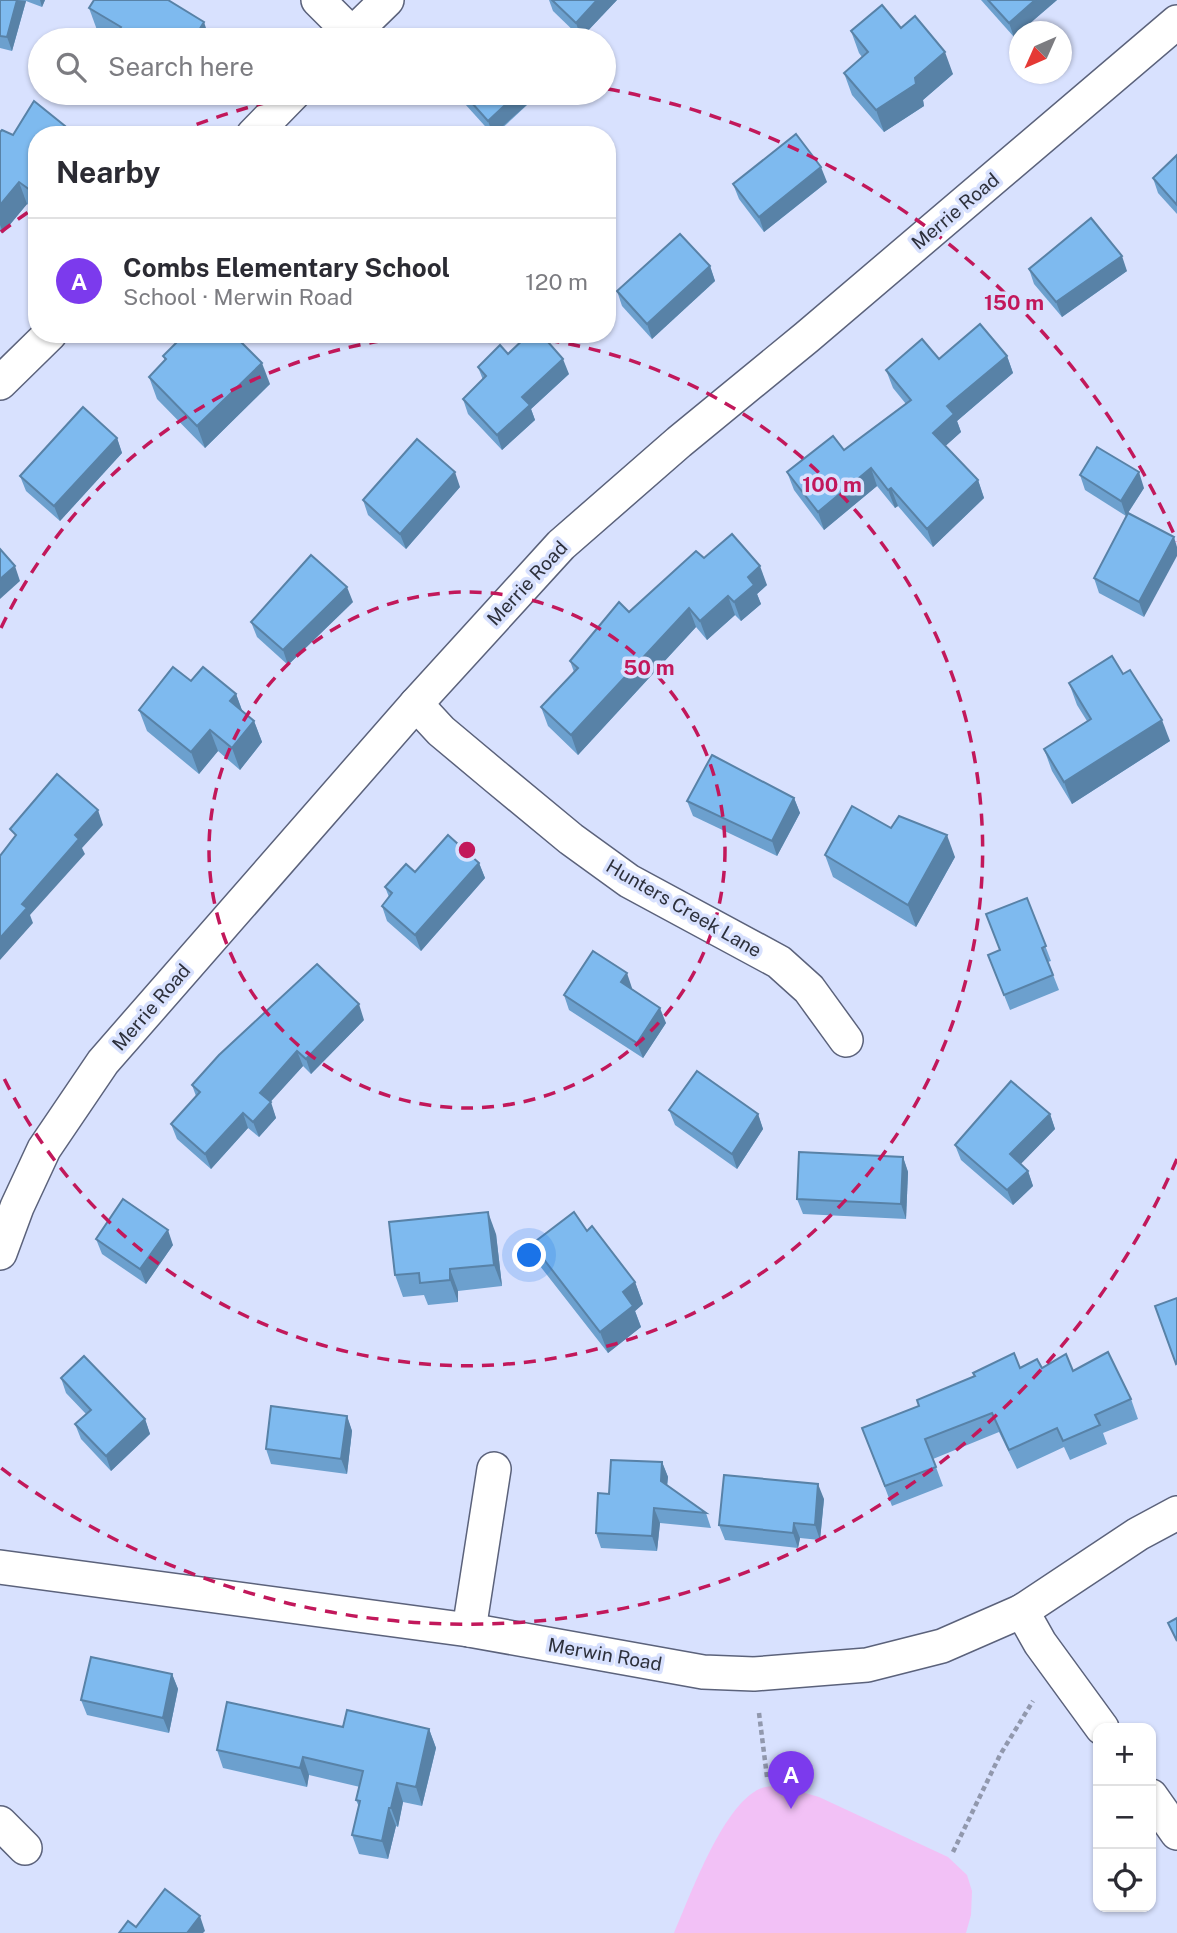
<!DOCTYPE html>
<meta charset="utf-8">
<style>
:root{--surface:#fff;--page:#f2f2f3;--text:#2b2b33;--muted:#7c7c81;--line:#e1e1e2;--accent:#7c3aed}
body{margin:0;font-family:"Public Sans",sans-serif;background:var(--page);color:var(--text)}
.controls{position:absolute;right:21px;bottom:21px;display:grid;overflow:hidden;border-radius:14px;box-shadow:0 2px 5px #0004}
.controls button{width:63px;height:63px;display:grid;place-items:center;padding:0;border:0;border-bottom:2px solid var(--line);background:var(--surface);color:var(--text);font:35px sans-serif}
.compass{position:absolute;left:1009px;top:21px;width:63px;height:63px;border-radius:50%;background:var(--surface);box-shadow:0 2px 5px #0004;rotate:225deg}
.you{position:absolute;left:530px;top:1256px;width:24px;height:24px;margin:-18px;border:5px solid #fff;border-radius:50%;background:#1a73e8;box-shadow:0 0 0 10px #1a73e833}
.badge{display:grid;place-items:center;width:46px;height:46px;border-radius:50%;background:var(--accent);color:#fff;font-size:23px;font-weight:700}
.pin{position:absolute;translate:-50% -58px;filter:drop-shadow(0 2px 4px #0008)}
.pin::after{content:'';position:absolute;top:37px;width:24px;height:21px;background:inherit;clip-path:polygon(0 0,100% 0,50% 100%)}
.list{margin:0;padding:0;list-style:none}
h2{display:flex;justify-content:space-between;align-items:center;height:91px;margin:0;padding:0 28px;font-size:30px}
h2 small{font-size:23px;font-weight:400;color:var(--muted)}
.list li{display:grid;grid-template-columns:46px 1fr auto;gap:21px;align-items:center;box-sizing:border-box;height:126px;padding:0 28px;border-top:2px solid var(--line)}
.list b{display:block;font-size:26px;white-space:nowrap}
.list p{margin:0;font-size:23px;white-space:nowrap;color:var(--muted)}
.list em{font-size:23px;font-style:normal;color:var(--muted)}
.icon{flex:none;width:38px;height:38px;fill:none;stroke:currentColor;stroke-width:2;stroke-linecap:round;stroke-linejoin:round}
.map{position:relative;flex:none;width:1177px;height:1933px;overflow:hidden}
.search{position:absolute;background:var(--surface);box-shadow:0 2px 5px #0004;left:28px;top:28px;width:588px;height:77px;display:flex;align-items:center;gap:18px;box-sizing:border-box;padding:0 24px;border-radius:38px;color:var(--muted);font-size:26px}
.panel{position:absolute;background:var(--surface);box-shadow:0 2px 5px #0004;left:28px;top:126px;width:588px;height:217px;border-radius:28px}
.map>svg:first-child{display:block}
.green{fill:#f2c1f6}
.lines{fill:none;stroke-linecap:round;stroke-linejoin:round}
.minor-casing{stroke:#5b627b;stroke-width:36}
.path{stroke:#9198ad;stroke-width:4.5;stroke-dasharray:5 3.5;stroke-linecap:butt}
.minor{stroke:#fff;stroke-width:33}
.wall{fill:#6ca0ce}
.shaded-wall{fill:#5882a7}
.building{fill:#7ebaef;stroke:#5882a7;stroke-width:2}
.ring{fill:none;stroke:#c2185b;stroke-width:3.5;stroke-dasharray:12 9}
.labels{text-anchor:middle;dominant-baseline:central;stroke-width:7;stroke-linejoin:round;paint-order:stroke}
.street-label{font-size:19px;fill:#2d303b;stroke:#d8e1fe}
.centre{fill:#c2185b;stroke:#d8e1fe;stroke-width:3.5}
.ring-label{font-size:21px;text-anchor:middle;font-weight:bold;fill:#c2185b;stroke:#d8e1fe;stroke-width:7;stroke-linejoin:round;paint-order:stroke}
</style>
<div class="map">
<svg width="1177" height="1933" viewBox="0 0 1177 1933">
<rect width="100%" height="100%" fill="#d8e1fe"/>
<path class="green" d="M781 1786 819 1797 948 1857 967 1875 972 1891 971 1915 966 1933H674C690 1897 725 1797 765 1787 770 1786 776 1787 781 1786Z"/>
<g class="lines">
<g class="minor-casing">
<g id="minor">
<polyline points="318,0 352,34"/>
<polyline points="346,40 387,0"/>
<polyline points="253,135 294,93"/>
<polyline points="0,383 50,334"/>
<polyline points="416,704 441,731 496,777 571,839 629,881 779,962 809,989 846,1040"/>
<polyline points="0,1253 17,1207 44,1149 103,1062 416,704 561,545 679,442 807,337 1177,22"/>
<polyline points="0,1567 469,1630 703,1672 754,1674 867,1665 942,1646 1022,1611 1138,1534 1177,1513"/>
<polyline points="1022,1611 1040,1643 1102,1728"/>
<polyline points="469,1630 494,1469"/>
<polyline points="1151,1796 1177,1833"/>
<polyline points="0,1823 25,1848"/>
</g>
</g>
<g class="path">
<polyline points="759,1713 767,1777"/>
<polyline points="953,1852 1000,1755 1033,1701"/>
</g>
<use href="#minor" class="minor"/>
</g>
<g class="wall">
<polygon points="0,0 45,0 42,7 26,1 12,51 0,48"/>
<polygon points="168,0 113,39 97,30 89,8"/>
<polygon points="549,0 617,0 581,38 553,11"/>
<polygon points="981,0 1057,0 1014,37"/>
<polygon points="901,28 953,74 923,100 924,106 884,132 852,95 844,73 862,57 859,53 851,31"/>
<polygon points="460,93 540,93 495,135 493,135 465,104"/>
<polygon points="0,132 13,135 37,135 37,211 27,204 3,233 0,231"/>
<polygon points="1177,155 1177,214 1158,193 1153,178"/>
<polygon points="827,182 764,232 739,199 733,184"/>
<polygon points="710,266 715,281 652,339 622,306 617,291"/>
<polygon points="1029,269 1127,271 1062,317 1034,284"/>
<polygon points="508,354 569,374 531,409 535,420 502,450 468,414 463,399 483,380 478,367"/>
<polygon points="163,356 270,384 205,448 157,399 149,377 165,361"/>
<polygon points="1007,356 1013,373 957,421 961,432 945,446 978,480 984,498 933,547 898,506 895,508 877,486 824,530 794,490 787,472 844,450 906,404 893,388 886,370 939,359"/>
<polygon points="117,438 122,453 60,521 26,491 20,476"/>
<polygon points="1080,475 1144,488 1126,516 1085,490"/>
<polygon points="460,487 406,549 368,515 363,500"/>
<polygon points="1128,513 1144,617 1099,593 1094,578"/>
<polygon points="704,558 767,585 757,594 761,604 741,621 735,615 707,640 696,627 578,755 548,726 541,707 574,672 570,661 629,612"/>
<polygon points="353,602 288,665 257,637 251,622"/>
<polygon points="1123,674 1170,741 1072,804 1052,771 1044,749 1087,721 1077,705 1069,683"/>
<polygon points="191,681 236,694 242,710 254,721 262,742 240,770 218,751 199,774 147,731 139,710"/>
<polygon points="794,798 800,813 777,856 693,816 687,801"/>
<polygon points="891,828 955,857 916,927 833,877 825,855"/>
<polygon points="479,863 485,878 421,951 387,921 382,906 389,897 385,887 415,872"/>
<polygon points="1027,898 1051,961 1048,962 1059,990 1010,1010 994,970 1000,950"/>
<polygon points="632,988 632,989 666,1023 643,1058 569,1010 564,995"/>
<polygon points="364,1020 311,1074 303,1066 270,1102 276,1118 259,1137 248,1128 211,1169 177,1139 171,1124 196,1096 192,1085"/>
<polygon points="669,1110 758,1114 763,1129 737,1169 675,1125"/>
<polygon points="1050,1114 1055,1129 1020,1164 1028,1171 1033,1186 1013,1205 961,1160 955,1145"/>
<polygon points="903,1157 908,1172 906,1219 803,1214 797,1199"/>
<polygon points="587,1231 635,1282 643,1304 635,1311 641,1327 608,1353 540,1266 532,1244"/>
<polygon points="496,1234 502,1286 458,1291 458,1302 428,1305 424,1295 403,1297 395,1275"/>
<polygon points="96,1239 173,1245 146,1284 102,1254"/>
<polygon points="1020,1368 1042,1368 1073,1371 1131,1399 1138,1419 1103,1433 1107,1444 1070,1460 1064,1447 1017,1469 999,1432 933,1459 943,1486 892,1506 862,1428"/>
<polygon points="61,1378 145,1419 150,1434 111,1471 81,1439 75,1424 86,1414 66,1393"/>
<polygon points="347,1416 352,1431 347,1474 271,1464 266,1449"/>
<polygon points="662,1462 668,1477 667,1485 706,1513 711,1528 660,1523 657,1551 601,1548 596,1533 609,1494"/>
<polygon points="824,1499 820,1540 800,1538 798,1548 725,1540 719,1525"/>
<polygon points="172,1674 178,1689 169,1733 87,1715 81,1700"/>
<polygon points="343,1727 429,1729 436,1748 422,1806 403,1802 398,1827 396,1826 388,1859 359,1854 352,1835 359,1807 356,1800 360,1787 309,1775 307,1787 223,1768 217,1750"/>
</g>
<g class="shaded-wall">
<polygon points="17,0 26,1 12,51 7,37"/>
<polygon points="40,0 45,0 42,7"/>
<polygon points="597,0 617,0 581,38 576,23"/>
<polygon points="1035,0 1057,0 1014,37 1009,23"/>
<polygon points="204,22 210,40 193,40"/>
<polygon points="945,52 953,74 923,100 924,106 884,132 876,110"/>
<polygon points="518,93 540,93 493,135 488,121"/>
<polygon points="65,126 68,135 59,135"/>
<polygon points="821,167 827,182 764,232 759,217"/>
<polygon points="19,182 27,204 3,233 0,225 0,205"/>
<polygon points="37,182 37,210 30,190"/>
<polygon points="1122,256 1127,271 1062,317 1056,302"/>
<polygon points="710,266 715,281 652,339 647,324"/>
<polygon points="1007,356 1013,373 957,421 961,432 940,451 933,433 947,406"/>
<polygon points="563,359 569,374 531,409 535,420 502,450 497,435 522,397"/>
<polygon points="262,363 270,384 205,448 197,426"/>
<polygon points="117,438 122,453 60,521 54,506"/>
<polygon points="871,468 877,486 824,530 818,512"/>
<polygon points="455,472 460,487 406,549 400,534"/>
<polygon points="1139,472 1144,488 1126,516 1121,501"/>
<polygon points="978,480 984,498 933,547 927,529"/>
<polygon points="891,488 898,506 895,508 888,490"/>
<polygon points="1174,537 1177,547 1177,556 1144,617 1139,602"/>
<polygon points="15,566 20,581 0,599 0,579"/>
<polygon points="760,566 767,585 757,594 761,604 741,621 734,602 748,577"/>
<polygon points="347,587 353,602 288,665 283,650"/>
<polygon points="728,596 735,615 707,640 700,621"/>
<polygon points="689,608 696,627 578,755 571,735"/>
<polygon points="236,694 244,716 230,701"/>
<polygon points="1162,720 1170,741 1072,804 1064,782"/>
<polygon points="254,721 262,742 240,770 232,748"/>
<polygon points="210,730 218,751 199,774 191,752"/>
<polygon points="794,798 800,813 777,856 772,841"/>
<polygon points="98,810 103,825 82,848 85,854 30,915 33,923 0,960 0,938 22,904 75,835"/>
<polygon points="947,835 955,857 916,927 908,905"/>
<polygon points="479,863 485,878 421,951 415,935"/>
<polygon points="627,973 632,988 626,997 621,982"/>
<polygon points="359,1004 364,1020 311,1074 306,1059"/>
<polygon points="660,1008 666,1023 643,1058 637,1043"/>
<polygon points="297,1051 303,1066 265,1108 260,1093"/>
<polygon points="271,1102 276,1118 259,1137 253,1122"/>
<polygon points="243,1113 248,1128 211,1169 205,1154"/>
<polygon points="758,1114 763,1129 737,1169 732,1154"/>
<polygon points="1050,1114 1055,1129 1016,1169 1010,1154"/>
<polygon points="903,1157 908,1172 906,1219 901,1204"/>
<polygon points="1028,1171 1033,1186 1013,1205 1007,1190"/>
<polygon points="488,1212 496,1234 502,1286 494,1265"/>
<polygon points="168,1230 173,1245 146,1284 140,1269"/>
<polygon points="450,1269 458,1291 458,1302 450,1280"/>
<polygon points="635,1282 643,1304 635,1311 641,1327 608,1353 600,1332 623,1292"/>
<polygon points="347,1416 352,1431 347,1474 341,1459"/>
<polygon points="145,1419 150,1434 111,1471 106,1456"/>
<polygon points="662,1462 668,1477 666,1496 661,1481"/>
<polygon points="818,1484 824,1499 820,1540 815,1525"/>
<polygon points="654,1508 660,1523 657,1551 652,1536"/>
<polygon points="794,1523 800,1538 798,1548 793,1533"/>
<polygon points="172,1674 178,1689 169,1733 163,1718"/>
<polygon points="429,1729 436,1748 422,1806 416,1787"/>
<polygon points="303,1757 309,1775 307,1787 300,1768"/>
<polygon points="397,1783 403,1802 398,1827 391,1808"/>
<polygon points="389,1808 396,1826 388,1859 382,1841"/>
<polygon points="200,1916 205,1931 203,1933 187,1933"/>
</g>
<g class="building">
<polygon points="0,0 17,0 7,37 0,36"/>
<polygon points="94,0 168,0 204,22 193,40 113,40 121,27 89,8"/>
<polygon points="552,0 597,0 576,23"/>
<polygon points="988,0 1035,0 1009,23"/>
<polygon points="882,5 901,28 915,16 945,52 915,78 916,84 876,110 844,73 868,52 851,31"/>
<polygon points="505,31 516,31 524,40 495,40"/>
<polygon points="463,93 518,93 488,121"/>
<polygon points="34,101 65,126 59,135 37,135 37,182 30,190 19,182 0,205 0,132 2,130 13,135"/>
<polygon points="796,134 821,167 759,217 733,184"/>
<polygon points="1177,155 1177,205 1153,178"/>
<polygon points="1091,218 1122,256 1056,302 1029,269"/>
<polygon points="680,234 710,266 647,324 617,291"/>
<polygon points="980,324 1007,356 947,406 954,414 933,433 978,480 927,529 891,488 888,490 871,468 818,512 787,472 833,436 844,450 911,400 886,370 922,339 939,359"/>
<polygon points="185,334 233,334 262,363 197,426 149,377 166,359 163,356"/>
<polygon points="529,334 541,334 563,359 522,397 530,405 497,435 463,399 486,376 478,367 500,345 508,354"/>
<polygon points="83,407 117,438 54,506 20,476"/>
<polygon points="417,439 455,472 400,534 363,500"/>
<polygon points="1097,447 1139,472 1121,501 1080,475"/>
<polygon points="1128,513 1174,537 1139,602 1094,578"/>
<polygon points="732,534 760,566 748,577 754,585 734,602 728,596 700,621 689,608 571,735 541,707 578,668 570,661 619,602 629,612 696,551 704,558"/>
<polygon points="0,549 15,566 0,579"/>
<polygon points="311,555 347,587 283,650 251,622"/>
<polygon points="1112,656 1123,674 1130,670 1162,720 1064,782 1044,749 1091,719 1069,683"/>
<polygon points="173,667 191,681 203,667 236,694 230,701 254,721 232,748 210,730 191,752 139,710"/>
<polygon points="712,755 794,798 772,841 687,801"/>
<polygon points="57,774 98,810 75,835 79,839 22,904 27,908 0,938 0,856 16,835 10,829"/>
<polygon points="852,806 891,828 899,816 947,835 908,905 825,855"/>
<polygon points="448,835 479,863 415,935 382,906 392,893 385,887 406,864 415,872"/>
<polygon points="1027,898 1046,946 1042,948 1053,975 1004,995 988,955 1000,950 986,914"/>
<polygon points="593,951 627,973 621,982 660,1008 637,1043 564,995"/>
<polygon points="317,964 359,1004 306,1059 297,1051 260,1093 271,1102 253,1122 243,1113 205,1154 171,1124 200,1092 192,1085 219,1055"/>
<polygon points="697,1071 758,1114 732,1154 669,1110"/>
<polygon points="1011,1081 1050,1114 1010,1154 1028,1171 1007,1190 955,1145"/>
<polygon points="799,1152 903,1157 901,1204 797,1199"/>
<polygon points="123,1199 168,1230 140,1269 96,1239"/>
<polygon points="488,1212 494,1265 450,1269 450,1280 420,1283 419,1273 395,1275 389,1222"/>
<polygon points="574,1212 587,1231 592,1226 635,1282 623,1292 633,1306 600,1332 532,1244"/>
<polygon points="1177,1298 1177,1363 1176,1364 1155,1306"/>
<polygon points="1108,1352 1131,1399 1095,1415 1100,1425 1063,1441 1057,1428 1009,1450 992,1413 925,1439 936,1467 885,1486 862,1428 919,1406 917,1400 975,1376 973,1373 1014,1353 1020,1368 1037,1359 1042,1368 1066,1354 1073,1371"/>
<polygon points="84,1356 145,1419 106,1456 75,1424 91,1410 61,1378"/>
<polygon points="271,1406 347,1416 341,1459 266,1449"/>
<polygon points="611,1460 662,1462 661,1481 706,1513 654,1508 652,1536 596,1533 598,1493 609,1494"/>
<polygon points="724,1475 818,1484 815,1525 794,1523 793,1533 719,1525"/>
<polygon points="1177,1618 1177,1641 1168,1623"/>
<polygon points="91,1657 172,1674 163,1718 81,1700"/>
<polygon points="227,1702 343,1727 347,1710 429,1729 416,1787 397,1783 391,1808 389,1808 382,1841 352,1835 360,1801 356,1800 363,1771 303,1757 300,1768 217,1750"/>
<polygon points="165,1889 200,1916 187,1933 119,1933 128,1921 136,1927"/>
</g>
<g class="ring">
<circle cx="467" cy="850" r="258"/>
<path d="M1 628A516 516 0 0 1 449 334M485 334A516 516 0 1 1 1 1072"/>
<path d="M1177 1159A774 774 0 0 1 1 1468M1 232A774 774 0 0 1 34 208M177 132A774 774 0 0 1 306 93M608 89A774 774 0 0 1 1177 541"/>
</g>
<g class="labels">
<g class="street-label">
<text transform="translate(955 211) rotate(-40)">Merrie Road</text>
<text transform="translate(527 583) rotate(-47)">Merrie Road</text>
<text transform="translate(684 908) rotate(30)">Hunters Creek Lane</text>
<text transform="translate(151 1007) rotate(-49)">Merrie Road</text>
<text transform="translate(605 1654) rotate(10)">Merwin Road</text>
</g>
</g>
<circle cx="467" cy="850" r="10" class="centre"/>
<g class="ring-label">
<text x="1014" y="310">150 m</text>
<text x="832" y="492">100 m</text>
<text x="649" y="675">50 m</text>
</g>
</svg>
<div class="controls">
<button>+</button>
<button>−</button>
<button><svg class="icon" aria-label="locate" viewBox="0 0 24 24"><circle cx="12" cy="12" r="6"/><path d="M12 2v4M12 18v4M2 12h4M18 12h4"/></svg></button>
</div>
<svg class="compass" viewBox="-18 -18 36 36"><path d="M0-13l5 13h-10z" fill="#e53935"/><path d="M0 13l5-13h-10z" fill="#7c7c81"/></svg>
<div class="you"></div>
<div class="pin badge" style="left:791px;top:1809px">A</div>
<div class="search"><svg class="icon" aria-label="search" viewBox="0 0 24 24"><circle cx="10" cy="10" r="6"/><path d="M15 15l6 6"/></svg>Search here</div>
<section class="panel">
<h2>Nearby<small></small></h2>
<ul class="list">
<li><span class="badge">A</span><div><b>Combs Elementary School</b><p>School · Merwin Road</p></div><em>120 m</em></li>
</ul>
</section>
</div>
